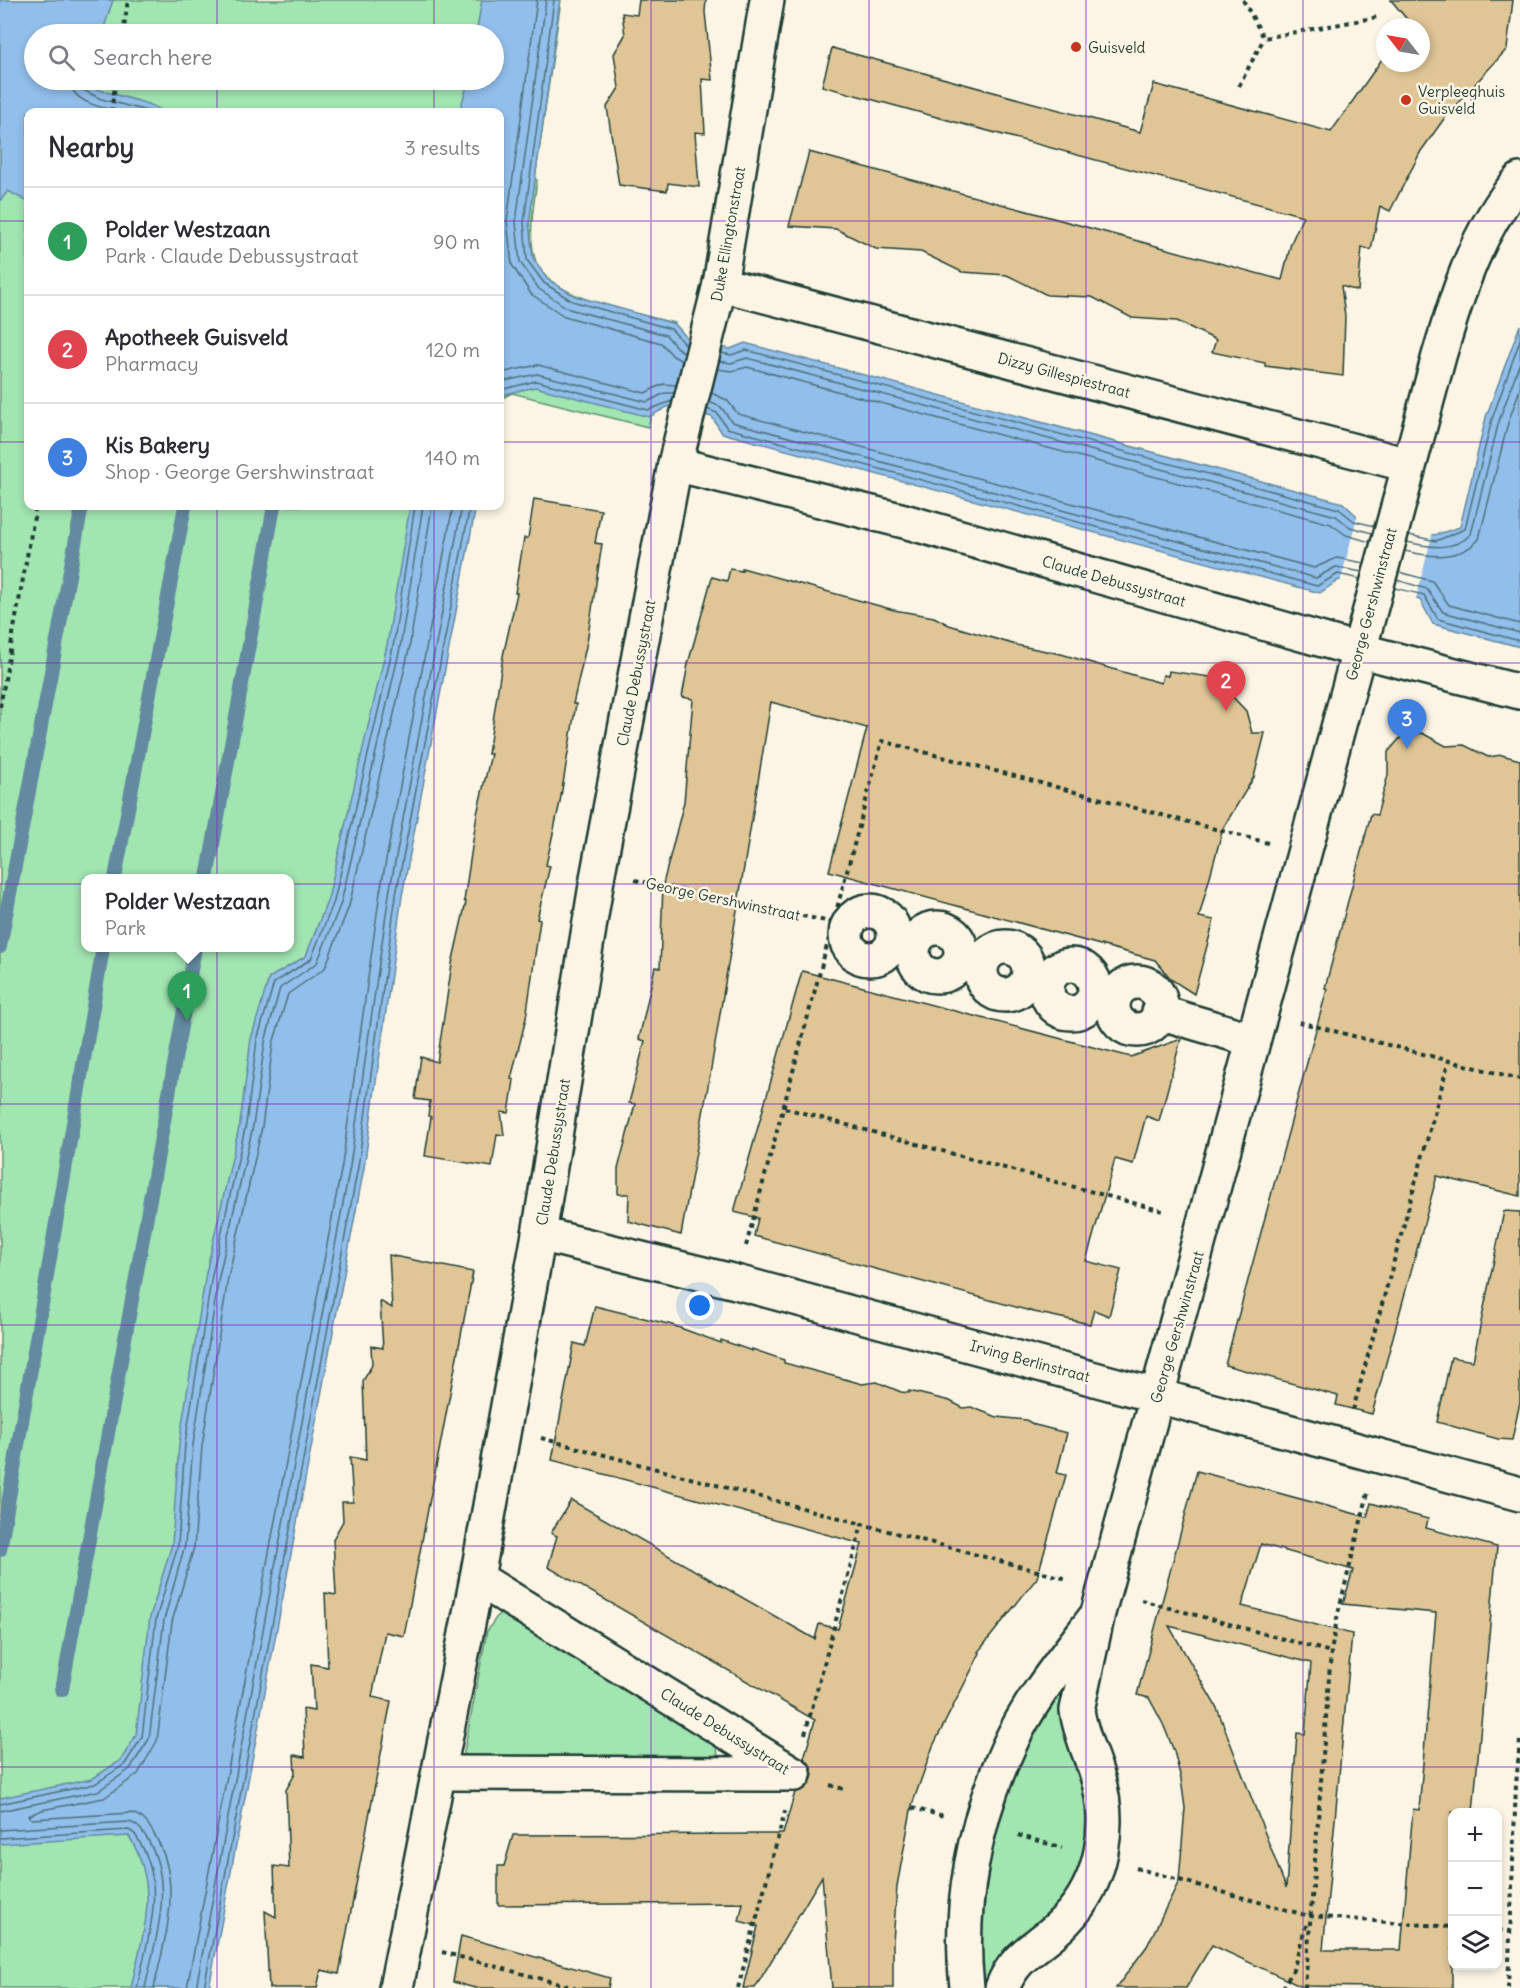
<!DOCTYPE html>
<meta charset="utf-8">
<style>
:root{--surface:#fff;--page:#f2f2f3;--text:#2b2b33;--muted:#7c7c81;--line:#e1e1e2;--accent:#c8321e}
body{margin:0;font-family:Delius,sans-serif;background:var(--page);color:var(--text)}
.controls{position:absolute;right:18px;bottom:18px;display:grid;overflow:hidden;border-radius:12px;box-shadow:0 3px 9px #0003}
.controls button{width:54px;height:54px;display:grid;place-items:center;padding:0;border:0;border-bottom:2px solid var(--line);background:var(--surface);color:var(--text);font:30px sans-serif}
.compass{position:absolute;left:1376px;top:18px;width:54px;height:54px;border-radius:50%;background:var(--surface);box-shadow:0 3px 9px #0003;rotate:301deg}
.you{position:absolute;left:700px;top:1306px;width:21px;height:21px;margin:-15px;border:4px solid #fff;border-radius:50%;background:#1a73e8;box-shadow:0 0 0 9px #1a73e833}
.badge{display:grid;place-items:center;width:39px;height:39px;border-radius:50%;background:var(--accent);color:#fff;font-size:20px;font-weight:700}
.pin{position:absolute;translate:-50% -50px;filter:drop-shadow(0 2px 3px #0008)}
.pin::after{content:'';position:absolute;top:32px;width:21px;height:18px;background:inherit;clip-path:polygon(0 0,100% 0,50% 100%)}
.popup{position:absolute;left:81px;top:874px;width:213px;height:78px;box-sizing:border-box;display:grid;place-content:center;border-radius:12px;background:var(--surface);filter:drop-shadow(0 2px 4px #0005);font-size:20px;white-space:nowrap;color:var(--muted)}
.popup b{font-size:22px;color:var(--text)}
.popup::after{content:'';position:absolute;left:50%;top:100%;margin-left:-12px;border:12px solid transparent;border-top-color:var(--surface)}
.list{margin:0;padding:0;list-style:none}
h2{display:flex;justify-content:space-between;align-items:center;height:78px;margin:0;padding:0 24px;font-size:26px}
h2 small{font-size:20px;font-weight:400;color:var(--muted)}
.list li{display:grid;grid-template-columns:39px 1fr auto;gap:18px;align-items:center;box-sizing:border-box;height:108px;padding:0 24px;border-top:2px solid var(--line)}
.list b{display:block;font-size:22px;white-space:nowrap}
.list p{margin:0;font-size:20px;white-space:nowrap;color:var(--muted)}
.list em{font-size:20px;font-style:normal;color:var(--muted)}
.icon{flex:none;width:33px;height:33px;fill:none;stroke:currentColor;stroke-width:2;stroke-linecap:round;stroke-linejoin:round}
.map{position:relative;flex:none;width:1520px;height:1988px;overflow:hidden}
.search{position:absolute;background:var(--surface);box-shadow:0 3px 9px #0003;left:24px;top:24px;width:480px;height:66px;display:flex;align-items:center;gap:15px;box-sizing:border-box;padding:0 21px;border-radius:33px;color:var(--muted);font-size:22px}
.panel{position:absolute;background:var(--surface);box-shadow:0 3px 9px #0003;left:24px;top:108px;width:480px;height:402px;border-radius:12px}
.map>svg:first-child{display:block}
.green{fill:#a1e5b1;stroke:#609172;stroke-width:1.5;fill-rule:evenodd}
.water{fill:#91beea;stroke:#638aa1;stroke-width:1.5}
.pier{fill:#fcf5e5}
.lines{fill:none;stroke-linecap:round;stroke-linejoin:round}
.shore{stroke:#4d717d;stroke-width:1.5}
.stream{stroke:#638aa1;stroke-width:14}
.building{fill:#e0c696;stroke:#1f3d34;stroke-width:1.5;fill-rule:evenodd}
.minor-casing{stroke:#1f3d34;stroke-width:38}
.path{stroke:#1f3d34;stroke-width:4;stroke-dasharray:4.5 4.5;stroke-linecap:butt}
.minor{stroke:#fcf5e5;stroke-width:33}
.grid{fill:none;stroke:#7b2cbf;stroke-width:1.5;stroke-opacity:0.55}
.poi-dot{fill:#c8321e;stroke:#fcf5e5;stroke-width:2}
.labels{text-anchor:middle;dominant-baseline:central;stroke-width:5;stroke-linejoin:round;paint-order:stroke}
.poi-label{font-size:15px;fill:#1f3d34;stroke:#fcf5e5;text-anchor:start}
.street-label{font-size:15px;fill:#1f3d34;stroke:#fcf5e5}
</style>
<div class="map">
<svg width="1520" height="1988" viewBox="0 0 1520 1988">
<rect width="100%" height="100%" fill="#fcf5e5"/>
<filter id="ink" filterUnits="userSpaceOnUse"><feTurbulence type="fractalNoise" baseFrequency=".0167" numOctaves="2"/><feDisplacementMap in="SourceGraphic" scale="12" xChannelSelector="R" yChannelSelector="G"/><feConvolveMatrix kernelMatrix="1 2 1 2 8 2 1 2 1" color-interpolation-filters="sRGB"/></filter>
<g filter="url(#ink)">
<g class="green">
<path d="M0 0H561L535 179 537 180C534 206 527 235 536 262 549 299 640 314 675 323L648 427 512 393 500 399V112H28V506H460L182 1988H0ZM34 34H494V80H34ZM85 878H289V948H85Z"/>
<polygon points="500,1612 712,1737 718,1753 703,1765 467,1767 464,1752 487,1631"/>
<path d="M1060 1689 1065 1691C1057 1724 1072 1752 1081 1784 1095 1831 1090 1879 1050 1913 1037 1924 1023 1932 1010 1944 998 1955 994 1974 984 1986L980 1984C975 1908 990 1816 1024 1748 1034 1727 1048 1708 1060 1689Z"/>
</g>
<g class="water">
<path d="M0 0H113L102 34H34V80H85L84 84C107 95 148 100 164 112H28V202L8 191 0 201Z"/>
<polygon points="482,0 560,0 529,223 533,258 547,279 575,296 675,324 687,338 730,349 745,343 1343,503 1357,516 1435,535 1460,527 1486,417 1520,325 1520,647 1433,624 1420,600 1339,580 1320,593 722,433 712,417 669,406 649,417 535,387 501,395 500,400 500,112 459,112 469,80 494,80 494,34 476,34"/>
<path d="M410 506H476L402 896 364 1168 209 1988H131C143 1931 161 1889 129 1836L0 1844V1798L92 1779 121 1760 136 1735 150 1617 172 1544 179 1444 206 1273 240 1123 251 1039 269 978 306 956 328 899 387 645Z"/>
</g>
<polygon class="pier" points="1358,513 1433,531 1416,599 1418,603 1340,583"/>
<g class="lines">
<g class="shore">
<polyline points="537,0 507,221 512,265 531,294 564,316 661,343 673,356 682,361"/>
<polyline points="546,0 516,222 520,262 539,289 569,309 666,335 677,348 684,352"/>
<polyline points="554,0 524,222 527,260 544,283 572,301 671,329 686,345"/>
<path d="M71 80C69 103 106 109 124 112"/>
<polyline points="79,80 81,89 101,99 151,112"/>
<polyline points="721,353 731,355 746,350 1339,509 1354,521 1374,526"/>
<polyline points="719,361 731,363 747,358 1336,516 1350,527 1372,533"/>
<polyline points="717,369 732,371 747,367 1331,524 1346,535 1370,542"/>
<polyline points="500,373 538,365 645,393 663,384 676,385"/>
<polyline points="500,382 537,374 647,402 665,393 674,393"/>
<polyline points="500,390 536,381 648,410 672,401"/>
<polyline points="711,393 727,400 738,414 1314,568 1337,558 1364,563"/>
<polyline points="709,402 721,407 732,422 1316,578 1336,567 1362,572"/>
<polyline points="707,409 717,413 727,428 1317,586 1338,574 1360,579"/>
<polyline points="1409,535 1436,541 1465,529 1492,419 1520,340"/>
<path d="M1407 542C1428 547 1454 552 1471 534L1499 421 1520 362"/>
<path d="M1405 551C1429 557 1460 561 1479 539L1508 423 1520 389"/>
<polyline points="1399,572 1432,581 1449,605 1520,624"/>
<polyline points="1397,580 1427,589 1443,612 1520,633"/>
<polyline points="1395,588 1424,595 1438,619 1520,641"/>
<polyline points="0,1804 95,1784 125,1764 142,1737 156,1619 178,1545 185,1444 212,1275 246,1124 257,1040 274,983 311,959 334,901 393,647 415,506"/>
<polyline points="0,1811 98,1791 130,1769 149,1739 164,1620 185,1545 193,1445 219,1276 253,1126 265,1042 280,988 317,963 341,903 400,648 423,506"/>
<path d="M0 1830 128 1822C139 1824 142 1831 148 1840 175 1886 155 1940 145 1988"/>
<path d="M0 1838 128 1830C135 1832 137 1837 140 1843 167 1887 147 1941 137 1988"/>
<path d="M154 1988C165 1936 184 1883 154 1834 148 1823 143 1816 131 1813L32 1819 28 1816 42 1810 104 1798 138 1774 157 1741 172 1622 194 1547 202 1446 228 1278 262 1127 273 1044 288 994 325 968 349 906 409 650 432 506"/>
<polyline points="187,1988 342,1165 380,892 453,506"/>
<polyline points="196,1988 350,1166 389,894 462,506"/>
<polyline points="204,1988 358,1167 396,895 470,506"/>
</g>
<g class="stream">
<polyline points="115,878 185,506"/>
<polyline points="207,878 274,506"/>
<polyline points="0,947 82,506"/>
<polyline points="0,1550 103,948"/>
<polyline points="62,1690 195,948"/>
</g>
</g>
<g class="building">
<polygon points="639,0 706,0 705,12 712,80 702,79 705,133 695,132 699,187 668,183 667,191 619,185 607,107 619,88 614,54 625,35 622,13 637,15"/>
<polygon points="1391,0 1513,0 1507,49 1446,116 1421,151 1390,211 1380,206 1371,250 1362,247 1358,291 1341,286 1345,316 1343,376 1265,366 1265,363 1212,352 1216,340 1177,321 1132,318 1092,297 1047,295 1007,275 962,272 921,252 876,249 836,229 789,226 809,152 1282,280 1291,243 1303,216 822,86 832,48 1140,132 1154,84 1331,132 1385,55 1385,63 1421,63 1421,27 1407,27 1410,23"/>
<polygon points="534,499 601,510 595,543 602,544 587,642 573,704 576,704 560,802 546,865 550,866 537,919 540,920 526,1018 511,1079 514,1080 509,1113 501,1112 504,1135 497,1134 492,1167 425,1156 431,1117 428,1116 430,1101 415,1099 421,1057 437,1062 452,964 466,902 464,901 477,814 491,754 488,754 503,656 517,593 515,593 524,538 528,538"/>
<polygon points="742,568 894,610 934,617 949,625 1016,645 1061,654 1161,683 1163,675 1168,676 1169,671 1238,681 1230,694 1246,711 1252,733 1265,733 1254,777 1223,828 1199,917 1214,920 1194,994 1172,980 1155,960 829,871 867,728 771,702 710,1075 681,1235 628,1221 629,1194 618,1194 618,1169 635,1104 629,1103 645,1041 639,1039 655,967 660,968 663,884 684,802 693,699 682,697 688,664 712,577 727,581 730,569 742,571"/>
<polygon points="1422,733 1446,746 1464,745 1488,757 1502,755 1520,760 1520,1196 1437,1176 1372,1414 1336,1405 1338,1396 1225,1365 1327,989 1325,988 1371,814 1377,815 1388,775 1388,752 1401,737"/>
<polygon points="802,971 1131,1057 1181,1039 1159,1121 1146,1116 1133,1164 1115,1159 1086,1261 1121,1270 1109,1316 1094,1310 1090,1324 1034,1312 754,1236 758,1218 734,1212"/>
<polygon points="1504,1211 1520,1212 1520,1402 1512,1440 1498,1439 1437,1422 1451,1357 1473,1361"/>
<polygon points="389,1255 473,1272 404,1636 385,1632 372,1697 391,1701 339,1974 321,1970 317,1988 269,1988 265,1911 276,1917 274,1866 289,1868 286,1790 295,1774 294,1755 305,1757 303,1709 314,1711 311,1664 328,1667 325,1593 336,1595 333,1539 343,1521 342,1502 353,1502 350,1457 366,1460 363,1381 372,1365 371,1346 383,1348 380,1301 392,1308"/>
<polygon points="595,1306 672,1325 721,1343 721,1340 752,1351 752,1349 784,1360 784,1363 848,1380 862,1384 877,1382 901,1392 909,1393 909,1391 950,1401 963,1408 971,1407 997,1417 1026,1420 1035,1425 1067,1433 1057,1473 1066,1475 1037,1578 978,1652 980,1653 933,1746 912,1805 897,1886 893,1942 893,1988 832,1988 822,1876 755,1988 743,1988 758,1926 739,1921 743,1903 498,1905 498,1866 504,1866 513,1835 783,1834 795,1792 810,1784 813,1775 811,1766 804,1758 815,1720 548,1567 557,1536 551,1533 571,1500 815,1639 819,1624 838,1629 862,1544 552,1460 574,1343 585,1346"/>
<path d="M1197 1471 1367 1517 1371 1503 1428 1519 1426 1528 1497 1547 1473 1812H1452V1988L1300 1986 1212 1945 1186 1988H1116L1147 1946 1179 1881 1185 1808 1181 1779 1174 1751 1163 1724 1149 1698 1137 1695ZM1261 1544 1353 1570 1343 1604 1436 1613 1419 1810 1413 1809 1401 1950H1323L1352 1634 1242 1606ZM1169 1626 1311 1663 1305 1734 1297 1733 1286 1888 1217 1708Z"/>
<polygon points="461,1936 610,1978 608,1988 475,1988 453,1982"/>
</g>
<g class="lines">
<g class="minor-casing">
<g id="minor">
<polyline points="720,284 1408,465"/>
<polyline points="675,464 720,284 767,0"/>
<circle cx="870" cy="935" r="24"/>
<circle cx="937" cy="952" r="24"/>
<circle cx="1005" cy="971" r="24"/>
<circle cx="1071" cy="989" r="24"/>
<circle cx="1137" cy="1006" r="24"/>
<polyline points="1159,1012 1253,1040"/>
<polyline points="539,1234 736,1282 1520,1494"/>
<polyline points="477,1578 794,1774"/>
<polyline points="440,1773 794,1774"/>
<polyline points="396,1988 477,1578 539,1234 598,873 675,464 904,521 1358,650 1520,692"/>
<path d="M967 1988C958 1907 974 1822 1008 1748 1029 1701 1063 1660 1094 1619"/>
<path d="M1002 1988C1016 1952 1042 1946 1066 1920 1103 1882 1112 1824 1097 1775 1090 1753 1080 1733 1077 1710L1098 1613 1439 356C1457 295 1477 229 1520 180"/>
</g>
</g>
<g class="path">
<polyline points="1243,0 1264,38 1378,17"/>
<polyline points="123,34 128,0"/>
<polyline points="1239,86 1264,38"/>
<polyline points="111,112 116,80"/>
<polyline points="0,707 36,506"/>
<polyline points="635,880 849,926"/>
<polyline points="1299,1022 1520,1079"/>
<polyline points="785,1108 1166,1212"/>
<polyline points="746,1246 882,741 1268,843"/>
<polyline points="1353,1410 1449,1060"/>
<polyline points="541,1438 862,1524"/>
<polyline points="1141,1600 1331,1652"/>
<polyline points="805,1734 862,1524 1067,1579"/>
<polyline points="830,1785 847,1790"/>
<polyline points="912,1808 944,1816"/>
<polyline points="1018,1835 1062,1848"/>
<polyline points="1136,1868 1309,1916 1452,1927"/>
<polyline points="1498,1930 1510,1931"/>
<polyline points="442,1952 575,1988"/>
<polyline points="738,1988 785,1811"/>
<polyline points="1283,1988 1293,1970 1307,1922"/>
<polyline points="1305,1988 1331,1652 1338,1613 1368,1493"/>
<polyline points="1508,1988 1516,1785 1520,1740"/>
</g>
<use href="#minor" class="minor"/>
</g>
</g>
<path class="grid" d="M217 0V34M434 0V34M651 0V1988M869 0V1988M1086 0V1988M1303 0V1988M217 80V112M434 80V112M0 221H28M500 221H1520M0 442H28M500 442H1520M217 506V1988M434 506V1988M0 663H1520M0 884H1520M0 1104H1520M0 1325H1520M0 1546H1520M0 1767H1520"/>
<g class="poi-dot">
<circle cx="1076" cy="47" r="6"/>
<circle cx="1406" cy="100" r="6"/>
</g>
<g class="labels">
<g class="poi-label">
<text x="1088" y="47">Guisveld</text>
<text x="1418" y="91">Verpleeghuis<tspan x="1418" dy="17">Guisveld</tspan></text>
</g>
<g class="street-label">
<text transform="translate(728 234) rotate(-80)">Duke Ellingtonstraat</text>
<text transform="translate(1064 375) rotate(15)">Dizzy Gillespiestraat</text>
<text transform="translate(1114 581) rotate(16)">Claude Debussystraat</text>
<text transform="translate(1371 604) rotate(-75)">George Gershwinstraat</text>
<text transform="translate(636 673) rotate(-79)">Claude Debussystraat</text>
<text transform="translate(723 899) rotate(12)">George Gershwinstraat</text>
<text transform="translate(553 1152) rotate(-81)">Claude Debussystraat</text>
<text transform="translate(1177 1327) rotate(-74)">George Gershwinstraat</text>
<text transform="translate(1030 1361) rotate(15)">Irving Berlinstraat</text>
<text transform="translate(725 1731) rotate(32)">Claude Debussystraat</text>
</g>
</g>
</svg>
<div class="controls">
<button>+</button>
<button>−</button>
<button><svg class="icon" aria-label="layers" viewBox="0 0 24 24"><path d="M12 4l9 5-9 5-9-5zM3 14l9 5 9-5"/></svg></button>
</div>
<svg class="compass" viewBox="-18 -18 36 36"><path d="M0-13l5 13h-10z" fill="#e53935"/><path d="M0 13l5-13h-10z" fill="#7c7c81"/></svg>
<div class="you"></div>
<div class="pin badge" style="left:187px;top:1021px;background:#2e9e5b">1</div>
<div class="popup"><b>Polder Westzaan</b>Park</div>
<div class="pin badge" style="left:1226px;top:711px;background:#e0444e">2</div>
<div class="pin badge" style="left:1407px;top:749px;background:#3f7fe0">3</div>
<div class="search"><svg class="icon" aria-label="search" viewBox="0 0 24 24"><circle cx="10" cy="10" r="6"/><path d="M15 15l6 6"/></svg>Search here</div>
<section class="panel">
<h2>Nearby<small>3 results</small></h2>
<ul class="list">
<li><span class="badge" style="background:#2e9e5b">1</span><div><b>Polder Westzaan</b><p>Park · Claude Debussystraat</p></div><em>90 m</em></li>
<li><span class="badge" style="background:#e0444e">2</span><div><b>Apotheek Guisveld</b><p>Pharmacy</p></div><em>120 m</em></li>
<li><span class="badge" style="background:#3f7fe0">3</span><div><b>Kis Bakery</b><p>Shop · George Gershwinstraat</p></div><em>140 m</em></li>
</ul>
</section>
</div>
